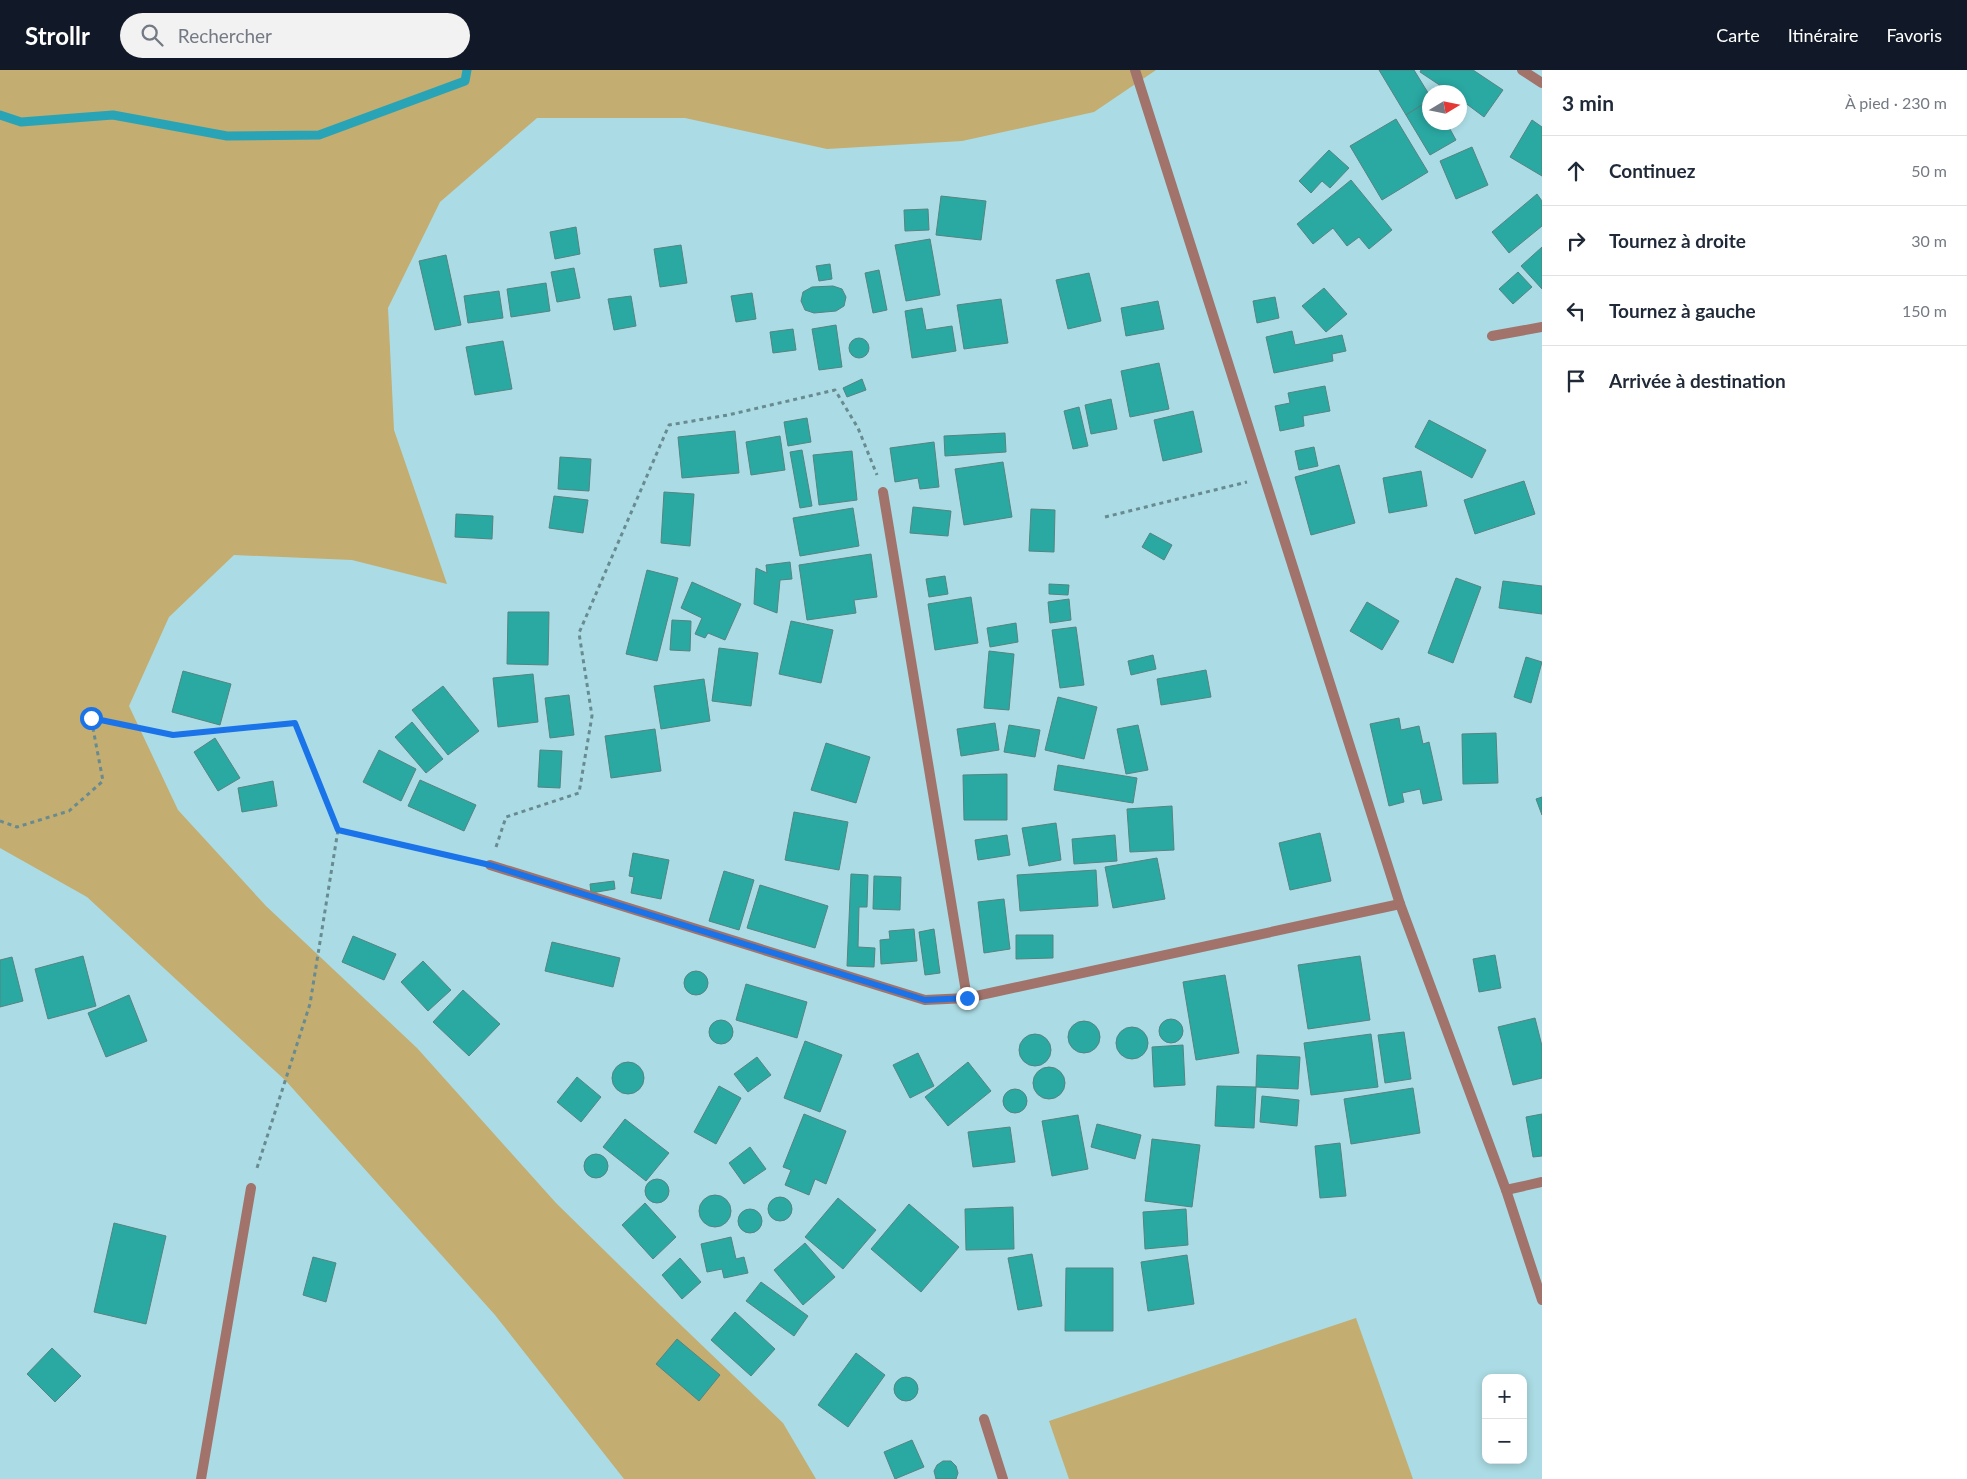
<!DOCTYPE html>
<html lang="fr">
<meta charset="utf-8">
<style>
:root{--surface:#fff;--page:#f2f2f3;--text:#1f2937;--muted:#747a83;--line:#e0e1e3;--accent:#111827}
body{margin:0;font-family:Lato,sans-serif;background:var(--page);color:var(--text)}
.controls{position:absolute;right:15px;bottom:15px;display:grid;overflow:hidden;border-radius:10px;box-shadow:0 2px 8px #0003}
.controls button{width:45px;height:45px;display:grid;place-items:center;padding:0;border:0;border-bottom:1px solid var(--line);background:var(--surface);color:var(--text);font:25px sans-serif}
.compass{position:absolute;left:1422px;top:15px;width:45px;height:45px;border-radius:50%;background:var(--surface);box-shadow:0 2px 8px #0003;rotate:80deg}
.stop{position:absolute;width:15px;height:15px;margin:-11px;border:4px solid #1a73e8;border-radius:50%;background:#fff}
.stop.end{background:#1a73e8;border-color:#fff;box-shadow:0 1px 5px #0008}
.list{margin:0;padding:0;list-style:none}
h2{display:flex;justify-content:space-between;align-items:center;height:65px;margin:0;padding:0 20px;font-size:21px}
h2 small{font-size:16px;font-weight:400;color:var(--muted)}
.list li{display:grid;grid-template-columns:32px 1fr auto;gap:15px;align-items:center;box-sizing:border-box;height:70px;padding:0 20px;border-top:1px solid var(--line)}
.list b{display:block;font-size:19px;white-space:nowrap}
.list em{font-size:16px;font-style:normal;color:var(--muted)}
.icon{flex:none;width:28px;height:28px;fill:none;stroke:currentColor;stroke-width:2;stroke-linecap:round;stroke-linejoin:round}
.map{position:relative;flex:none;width:1542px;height:1409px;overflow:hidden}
header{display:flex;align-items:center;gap:30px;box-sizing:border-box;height:70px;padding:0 25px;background:var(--accent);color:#fff}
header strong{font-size:24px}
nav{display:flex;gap:28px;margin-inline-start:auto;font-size:18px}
.search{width:350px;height:45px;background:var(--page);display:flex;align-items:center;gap:12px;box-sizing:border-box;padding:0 18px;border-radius:28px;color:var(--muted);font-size:19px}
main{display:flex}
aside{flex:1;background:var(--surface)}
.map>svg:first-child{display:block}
.green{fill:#c3ad70}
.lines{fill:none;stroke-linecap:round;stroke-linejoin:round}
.stream{stroke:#29a4b6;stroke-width:9}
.building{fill:#2aa8a2;stroke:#558481}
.path{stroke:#688b91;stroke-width:3;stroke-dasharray:4 4;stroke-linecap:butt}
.minor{stroke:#a1736b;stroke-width:10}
.tertiary{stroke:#a1736b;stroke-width:10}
.route{stroke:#1a73e8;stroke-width:6}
</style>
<header>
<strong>Strollr</strong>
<div class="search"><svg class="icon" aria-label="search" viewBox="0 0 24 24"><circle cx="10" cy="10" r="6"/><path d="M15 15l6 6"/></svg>Rechercher</div>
<nav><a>Carte</a><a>Itinéraire</a><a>Favoris</a></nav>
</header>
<main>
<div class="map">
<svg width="1542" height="1409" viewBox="0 0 1542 1409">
<rect width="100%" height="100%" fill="#abdbe4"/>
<g class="green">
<polygon points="0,0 1156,0 1094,42 962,71 827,79 685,48 537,48 440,132 388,238 394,360 447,514 352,490 234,485 169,547 129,636 178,740 266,836 417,978 556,1133 661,1236 783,1353 816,1409 624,1409 495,1245 286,1011 87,827 0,778"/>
<polygon points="1356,1248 1413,1409 1069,1409 1049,1351"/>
</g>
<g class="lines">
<polyline class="stream" points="0,45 21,52 113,45 227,66 319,65 465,11 467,0"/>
</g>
<g class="building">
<polygon points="1379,0 1414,0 1430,26 1430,30 1406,45"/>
<polygon points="1421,0 1473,0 1503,20 1484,47 1460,29 1460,22 1450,22 1420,2"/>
<polygon points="1430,30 1430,52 1446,52 1456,70 1430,85 1406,45"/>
<polygon points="1396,49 1428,102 1382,130 1350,76"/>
<polygon points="1532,50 1542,57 1542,106 1510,87"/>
<polygon points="1472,77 1488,115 1456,129 1440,91"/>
<polygon points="1329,80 1349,98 1330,118 1322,111 1311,123 1299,111"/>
<polygon points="1351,110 1392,160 1369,179 1359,167 1347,176 1333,158 1313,174 1297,154"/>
<polygon points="1537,124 1542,131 1542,156 1509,183 1492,162"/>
<polygon points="941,126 986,131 981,170 936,165"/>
<polygon points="928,139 929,160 905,161 904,140"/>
<polygon points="576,157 580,184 555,189 550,162"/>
<polygon points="930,169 940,225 906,231 895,175"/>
<polygon points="681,175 687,213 660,217 654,179"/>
<polygon points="1542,177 1542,219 1521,196"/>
<polygon points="446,185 461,255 435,260 419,191"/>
<polygon points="830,194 832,209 819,211 816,196"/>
<polygon points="574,198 580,228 557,232 551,202"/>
<polygon points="879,200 887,240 873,243 865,203"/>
<polygon points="1518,202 1532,217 1513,234 1499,219"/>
<polygon points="1089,203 1101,251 1068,259 1056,210"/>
<polygon points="546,213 550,241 511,247 507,219"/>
<polygon points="833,216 842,219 846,227 844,236 836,241 814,243 805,240 801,231 803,222 812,217"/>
<polygon points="1324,218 1347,244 1326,262 1302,236"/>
<polygon points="499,221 503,248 468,253 464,226"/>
<polygon points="752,223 756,249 736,252 731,226"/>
<polygon points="631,226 636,256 614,260 608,229"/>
<polygon points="1275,227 1279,248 1257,253 1253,231"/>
<polygon points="1001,229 1008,273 964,279 957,235"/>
<polygon points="1158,231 1164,259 1126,266 1121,238"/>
<polygon points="922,238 926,260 952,256 956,281 912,288 905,241"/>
<polygon points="836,255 842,297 819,300 812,259"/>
<polygon points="793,259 796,280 773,283 770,262"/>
<polygon points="1292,261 1295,275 1342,265 1346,281 1332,284 1333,291 1274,303 1266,267"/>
<circle cx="859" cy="278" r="10"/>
<polygon points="503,271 512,319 475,325 466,277"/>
<polygon points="1159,293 1169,339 1130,347 1121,301"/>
<polygon points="862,309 866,320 847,327 843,318"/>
<polygon points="1325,316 1330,341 1303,346 1304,356 1280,361 1275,336 1290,333 1288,323"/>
<polygon points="1111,329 1117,359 1091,364 1085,335"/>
<polygon points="1079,337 1088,376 1073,379 1064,341"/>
<polygon points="1193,341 1202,382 1163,391 1154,350"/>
<polygon points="807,348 811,372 788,376 784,352"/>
<polygon points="1429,350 1486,380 1472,408 1415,377"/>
<polygon points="735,361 739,403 682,408 678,367"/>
<polygon points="1005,363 1006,382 945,386 944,366"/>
<polygon points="780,366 785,400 751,405 746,372"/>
<polygon points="934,372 939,417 920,419 918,408 895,412 890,378"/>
<polygon points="1314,377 1318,396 1299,400 1295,381"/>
<polygon points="802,380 812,436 800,438 790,382"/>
<polygon points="852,381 857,430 819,435 813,385"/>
<polygon points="560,387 591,389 589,421 558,419"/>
<polygon points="1003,392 1012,447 964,455 955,399"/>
<polygon points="1339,395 1355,453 1311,465 1295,407"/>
<polygon points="1421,401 1427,436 1389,443 1383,408"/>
<polygon points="1524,411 1535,444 1475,464 1464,430"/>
<polygon points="664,422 694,424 690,476 661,473"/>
<polygon points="554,426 588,430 583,463 549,458"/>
<polygon points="913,437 951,441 948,466 910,463"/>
<polygon points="853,438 859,476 800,486 793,448"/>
<polygon points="1031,439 1055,440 1054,482 1029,481"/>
<polygon points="456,444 493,446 492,469 455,467"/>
<polygon points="1150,463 1172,475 1164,490 1142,477"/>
<polygon points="871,484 877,527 854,530 856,543 807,550 799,495"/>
<polygon points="790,492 792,509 780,510 777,543 754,534 756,498 767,503 766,495"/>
<polygon points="647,500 678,508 657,591 626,584"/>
<polygon points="945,506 948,524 929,527 926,509"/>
<polygon points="1456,508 1481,517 1453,593 1428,583"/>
<polygon points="1503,511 1542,516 1542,544 1499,538"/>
<polygon points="692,512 741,534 725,570 708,563 705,568 695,564 702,548 681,538"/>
<polygon points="1049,514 1069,515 1068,525 1049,524"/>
<polygon points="971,527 978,573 935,580 928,534"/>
<polygon points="1069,529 1071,550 1050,553 1048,532"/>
<polygon points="1367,532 1399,551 1382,580 1350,561"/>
<polygon points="508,542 549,542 548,595 507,594"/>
<polygon points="672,550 691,551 690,581 670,580"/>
<polygon points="791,551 833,560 821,613 779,604"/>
<polygon points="1016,553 1018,572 990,577 987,558"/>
<polygon points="1076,557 1084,615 1060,618 1052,560"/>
<polygon points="719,578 758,583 751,636 712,631"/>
<polygon points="989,581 1014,584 1009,640 984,638"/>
<polygon points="1153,585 1156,599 1131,605 1128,591"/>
<polygon points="1526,587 1542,592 1531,633 1514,627"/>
<polygon points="1206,600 1211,627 1161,635 1157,609"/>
<polygon points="183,601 231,614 220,655 172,642"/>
<polygon points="533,604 538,652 498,657 493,608"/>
<polygon points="704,609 710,651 661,659 654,616"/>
<polygon points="443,616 479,661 448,685 412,640"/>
<polygon points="569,625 574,665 550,668 545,628"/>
<polygon points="1058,627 1097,637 1084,689 1045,680"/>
<polygon points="1399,648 1401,660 1419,656 1423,674 1429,672 1442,730 1423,734 1420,719 1402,723 1404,732 1389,736 1370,654"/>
<polygon points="412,652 443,689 426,703 395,667"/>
<polygon points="995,653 999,680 961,686 957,659"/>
<polygon points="1009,655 1040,660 1035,687 1004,682"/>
<polygon points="1138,655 1148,700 1126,704 1117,659"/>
<polygon points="655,659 661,701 611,708 605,666"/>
<polygon points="1496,663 1498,713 1463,714 1462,664"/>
<polygon points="215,668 240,708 218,721 194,682"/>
<polygon points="826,673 870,687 856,733 811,720"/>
<polygon points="379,680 416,699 401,731 363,712"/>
<polygon points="540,680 562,681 560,718 538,717"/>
<polygon points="1058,695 1137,708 1133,733 1054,720"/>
<polygon points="1007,704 1007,750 964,750 963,705"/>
<polygon points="420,710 476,735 464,761 408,736"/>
<polygon points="273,711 277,736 242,742 238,718"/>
<polygon points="1542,727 1542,745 1536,729"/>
<polygon points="1172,736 1174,780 1130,782 1127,739"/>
<polygon points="794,742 848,752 839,800 785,790"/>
<polygon points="1056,753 1061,790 1029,796 1022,758"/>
<polygon points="1320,763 1331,811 1290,820 1279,773"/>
<polygon points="1007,765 1010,785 978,790 975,770"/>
<polygon points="1115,765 1117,791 1074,794 1072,769"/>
<polygon points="633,783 669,790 661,829 631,823 634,807 629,806"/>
<polygon points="1157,788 1165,829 1113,838 1105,797"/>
<polygon points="1096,800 1098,836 1020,841 1017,805"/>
<polygon points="724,801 754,810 739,860 709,851"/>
<polygon points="851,804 868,805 867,837 859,837 858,877 875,878 874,897 847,896"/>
<polygon points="874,806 901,807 900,840 873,839"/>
<polygon points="614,811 615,819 591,823 590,814"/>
<polygon points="760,815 828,836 815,878 747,858"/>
<polygon points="1004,829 1010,879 984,883 978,832"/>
<polygon points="914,859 917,891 881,894 880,870 890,869 889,861"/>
<polygon points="934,859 940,903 925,905 919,862"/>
<polygon points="1016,865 1053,865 1053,888 1016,889"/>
<polygon points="353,866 396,884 384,910 342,892"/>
<polygon points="552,872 620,888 613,917 545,901"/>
<polygon points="1495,885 1501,918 1479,922 1473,889"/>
<polygon points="83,886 96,936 48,949 35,899"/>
<polygon points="1360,886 1370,950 1308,959 1298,895"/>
<polygon points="12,887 23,931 0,937 0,890"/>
<polygon points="423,891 451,920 428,941 401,912"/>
<circle cx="696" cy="913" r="12"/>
<polygon points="1225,905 1239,983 1196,990 1183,912"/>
<polygon points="746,914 807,932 797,968 736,950"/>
<polygon points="463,920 500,954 469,986 433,952"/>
<polygon points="129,925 147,971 106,987 88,943"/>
<polygon points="1535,948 1542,976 1542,1008 1513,1015 1498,957"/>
<circle cx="1171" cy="961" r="12"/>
<circle cx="721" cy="962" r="12"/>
<circle cx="1084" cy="967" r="16"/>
<circle cx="1132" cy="973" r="16"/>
<polygon points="1404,962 1411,1009 1385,1013 1378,965"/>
<polygon points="1371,964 1378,1017 1311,1025 1304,973"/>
<circle cx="1035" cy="980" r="16"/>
<polygon points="805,971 842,985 820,1042 784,1028"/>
<polygon points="1183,975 1185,1015 1154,1017 1152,977"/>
<polygon points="918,983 934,1016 910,1028 893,995"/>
<polygon points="1257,985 1300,987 1298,1019 1256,1017"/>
<polygon points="757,987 771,1005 748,1022 734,1004"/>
<polygon points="968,992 991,1021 948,1056 925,1027"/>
<circle cx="628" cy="1008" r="16"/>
<circle cx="1049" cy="1013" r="16"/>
<polygon points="577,1007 601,1027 581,1052 557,1032"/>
<polygon points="719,1016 741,1028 716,1074 694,1062"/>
<polygon points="1217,1016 1256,1017 1254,1058 1215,1056"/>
<polygon points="1413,1018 1420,1063 1351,1074 1344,1029"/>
<circle cx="1015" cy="1031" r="12"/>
<polygon points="1262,1026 1299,1030 1297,1056 1260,1052"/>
<polygon points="804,1044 846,1061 826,1114 815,1109 809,1125 785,1115 791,1100 783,1097"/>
<polygon points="1542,1044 1542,1086 1533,1087 1526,1047"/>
<polygon points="1078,1045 1088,1099 1052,1106 1042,1051"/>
<polygon points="625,1049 669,1083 646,1111 603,1077"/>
<polygon points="1097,1054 1141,1065 1135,1089 1091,1077"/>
<polygon points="1010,1057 1015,1092 973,1097 968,1062"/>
<polygon points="1152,1069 1200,1075 1192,1137 1145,1131"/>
<polygon points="1340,1073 1346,1126 1320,1128 1315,1076"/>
<polygon points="750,1077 766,1099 744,1114 729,1093"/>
<circle cx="596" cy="1096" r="12"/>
<circle cx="657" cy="1121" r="12"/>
<circle cx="715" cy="1141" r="16"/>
<circle cx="780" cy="1139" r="12"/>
<polygon points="838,1128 876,1160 843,1199 805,1167"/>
<polygon points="645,1133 676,1167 653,1189 622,1155"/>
<polygon points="909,1134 959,1177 921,1222 871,1179"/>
<polygon points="1013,1137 1014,1179 966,1180 965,1139"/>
<polygon points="1186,1139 1188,1175 1145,1179 1143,1142"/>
<circle cx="750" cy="1151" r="12"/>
<polygon points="114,1153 166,1166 146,1254 94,1242"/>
<polygon points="731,1167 736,1189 744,1187 748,1203 724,1208 722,1199 707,1202 701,1174"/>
<polygon points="805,1173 835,1207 803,1235 774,1200"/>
<polygon points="1032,1184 1042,1236 1018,1240 1008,1188"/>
<polygon points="1187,1185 1194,1234 1148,1241 1141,1192"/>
<polygon points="313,1187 336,1193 326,1232 303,1225"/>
<polygon points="680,1188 701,1212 682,1229 662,1205"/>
<polygon points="1066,1198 1113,1198 1113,1261 1065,1261"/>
<polygon points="761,1212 808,1246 794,1266 746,1231"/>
<polygon points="735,1242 775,1279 751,1306 711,1270"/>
<polygon points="677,1269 720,1305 699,1331 656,1294"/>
<polygon points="52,1278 81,1306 55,1332 27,1304"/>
<polygon points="856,1283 885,1305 848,1357 818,1335"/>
<circle cx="906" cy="1319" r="12"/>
<polygon points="912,1370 924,1397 895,1409 884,1382"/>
<polygon points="943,1391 951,1391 956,1396 958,1403 956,1409 936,1409 934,1401 937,1395"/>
</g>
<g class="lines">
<g class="path">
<polyline points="1105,447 1247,412"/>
<polyline points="0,751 17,757 69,741 103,711 91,648 173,665 295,653 338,760 310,934 256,1101"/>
<polyline points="338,760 473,791"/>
<polyline points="496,777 506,747 579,723 592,646 579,563 669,355 728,345 835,320 858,358 877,405"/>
</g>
<g class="minor">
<polyline points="1522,0 1542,13"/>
<polyline points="1492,266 1542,257"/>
<polyline points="883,422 967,928"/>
<polyline points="490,795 925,930 967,928 1400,834"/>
<polyline points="1506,1120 1542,1112"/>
<polyline points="984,1349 1003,1409"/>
<polyline points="201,1409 251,1118"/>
</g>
<polyline class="tertiary" points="1135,0 1400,834 1506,1120 1542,1230"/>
</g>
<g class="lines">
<polyline class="route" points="91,648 173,665 295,653 338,760 490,795 925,930 967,928"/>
</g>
</svg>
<div class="controls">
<button>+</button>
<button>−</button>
</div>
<svg class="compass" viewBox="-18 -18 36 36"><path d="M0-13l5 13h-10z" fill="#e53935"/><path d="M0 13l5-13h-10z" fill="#747a83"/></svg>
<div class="stop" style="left:91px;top:648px"></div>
<div class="stop end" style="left:967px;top:928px"></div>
</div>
<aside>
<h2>3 min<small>À pied · 230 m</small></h2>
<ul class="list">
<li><svg class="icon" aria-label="ahead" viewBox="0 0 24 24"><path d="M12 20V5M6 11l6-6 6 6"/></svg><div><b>Continuez</b></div><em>50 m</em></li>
<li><svg class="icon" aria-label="right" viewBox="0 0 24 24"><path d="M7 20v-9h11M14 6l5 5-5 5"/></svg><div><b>Tournez à droite</b></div><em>30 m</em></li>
<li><svg class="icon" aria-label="left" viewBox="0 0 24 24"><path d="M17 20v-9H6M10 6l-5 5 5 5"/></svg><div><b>Tournez à gauche</b></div><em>150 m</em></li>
<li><svg class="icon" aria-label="arrive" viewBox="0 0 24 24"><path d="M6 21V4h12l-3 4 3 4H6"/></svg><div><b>Arrivée à destination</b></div></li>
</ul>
</aside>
</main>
